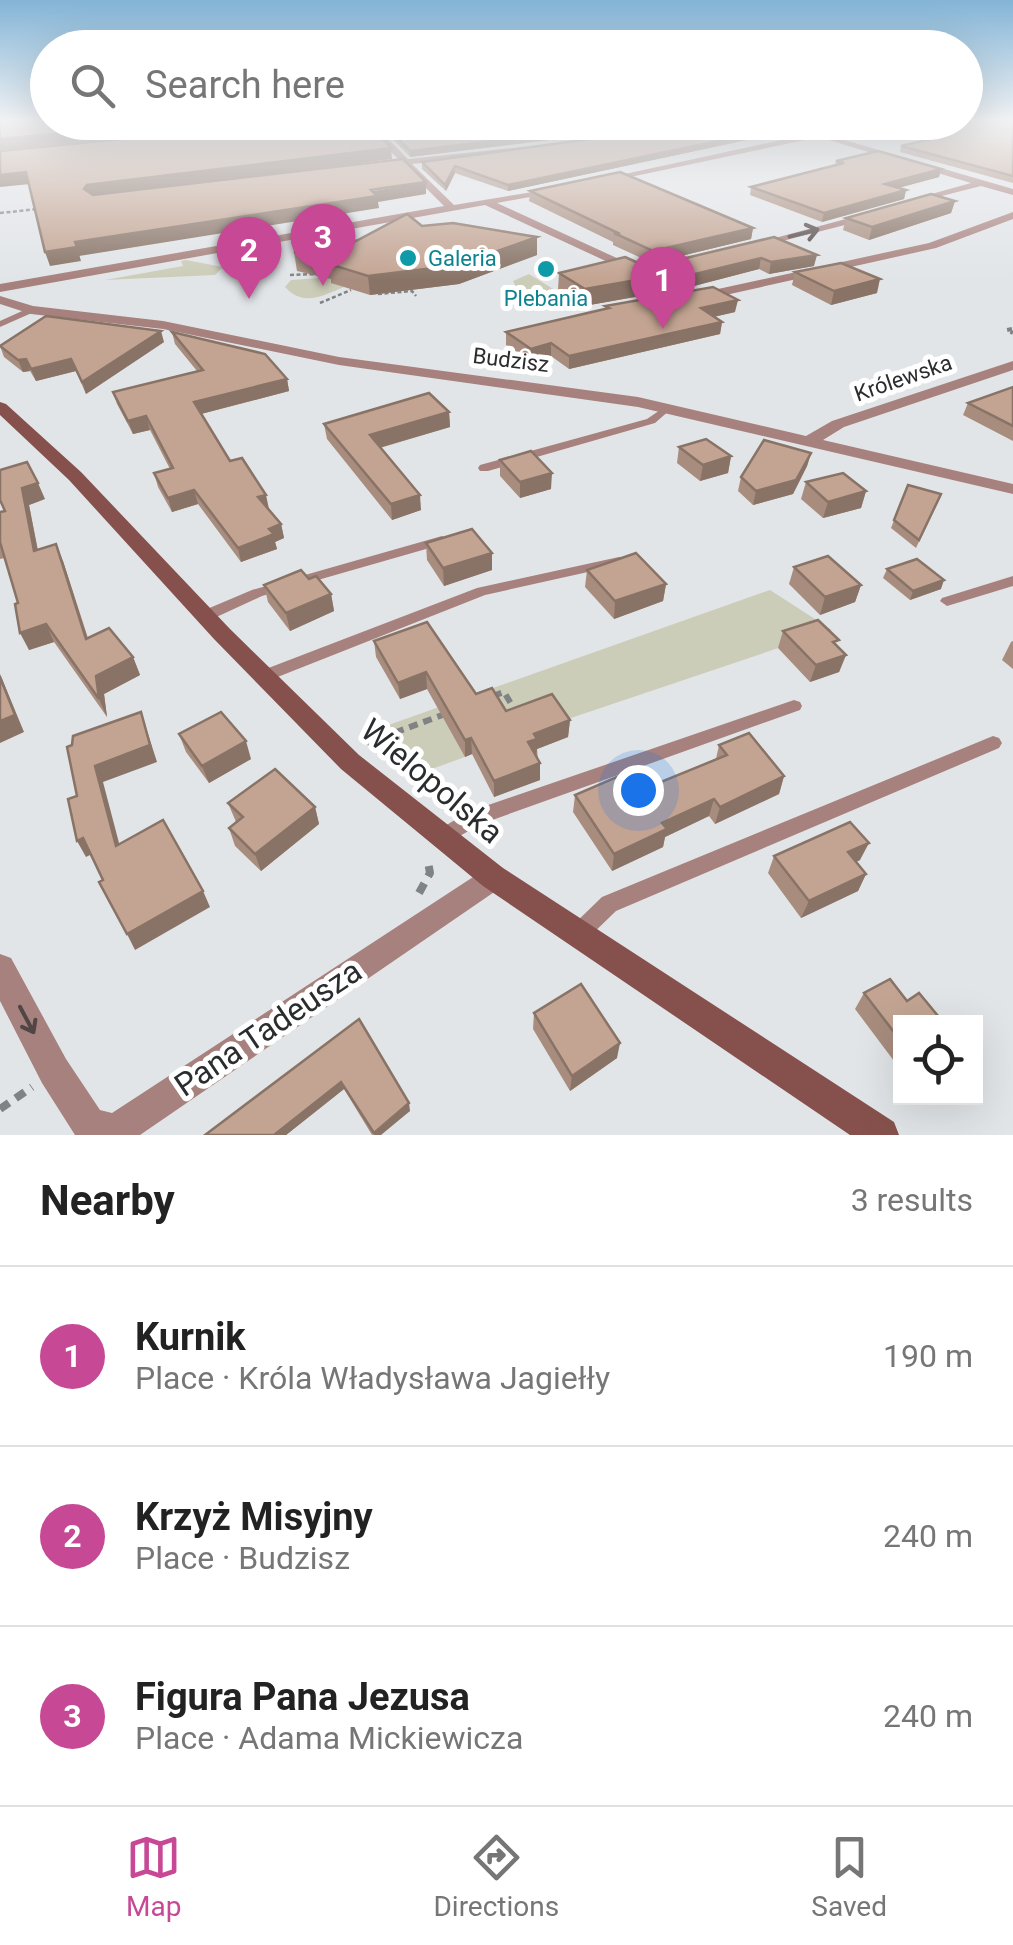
<!DOCTYPE html>
<meta charset="utf-8">
<style>
:root{--surface:#fff;--page:#f2f2f2;--text:#222;--muted:#767676;--line:#e0e0e0;--accent:#c74894}
body{margin:0;font-family:Roboto,sans-serif;background:var(--page);color:var(--text)}
.controls{position:absolute;right:30px;bottom:30px;display:grid;overflow:hidden;border-radius:0px;box-shadow:0 10px 40px #0002}
.controls button{width:90px;height:90px;display:grid;place-items:center;padding:0;border:0;border-bottom:2px solid var(--line);background:var(--surface);color:var(--text);font:50px sans-serif}
.you{position:absolute;left:638px;top:790px;width:35px;height:35px;margin:-25px;border:8px solid #fff;border-radius:50%;background:#1a73e8;box-shadow:0 0 0 15px #1a73e833}
.badge{display:grid;place-items:center;width:65px;height:65px;border-radius:50%;background:var(--accent);color:#fff;font-size:32px;font-weight:700}
.pin{position:absolute;translate:-50% -82px;filter:drop-shadow(0 2px 5px #0008)}
.pin::after{content:'';position:absolute;top:52px;width:35px;height:30px;background:inherit;clip-path:polygon(0 0,100% 0,50% 100%)}
.list{margin:0;padding:0;list-style:none}
h2{display:flex;justify-content:space-between;align-items:center;height:130px;margin:0;padding:0 40px;font-size:42px}
h2 small{font-size:32px;font-weight:400;color:var(--muted)}
.list li{display:grid;grid-template-columns:65px 1fr auto;gap:30px;align-items:center;box-sizing:border-box;height:180px;padding:0 40px;border-top:2px solid var(--line)}
.list b{display:block;font-size:38px;white-space:nowrap}
.list p{margin:0;font-size:32px;white-space:nowrap;color:var(--muted)}
.list em{font-size:32px;font-style:normal;color:var(--muted)}
.icon{flex:none;width:55px;height:55px;fill:none;stroke:currentColor;stroke-width:2;stroke-linecap:round;stroke-linejoin:round}
.map{position:relative;flex:none;width:1013px;height:1135px;overflow:hidden}
.search{position:absolute;background:var(--surface);box-shadow:0 10px 40px #0002;left:30px;right:30px;top:30px;height:110px;display:flex;align-items:center;gap:25px;box-sizing:border-box;padding:0 35px;border-radius:55px;color:var(--muted);font-size:38px}
.sheet{height:670px;background:var(--surface)}
nav{display:flex;justify-content:space-around;align-items:center;box-sizing:border-box;height:140px;border-top:2px solid var(--line);background:var(--surface);font-size:28px;color:var(--muted)}
nav a{display:grid;justify-items:center;gap:5px}
nav .on{color:var(--accent)}
.map>svg:first-child{display:block}
.green{fill:#cbcdb8}
.lines{fill:none;stroke-linecap:round;stroke-linejoin:round}
.path-far3{stroke:#808284;stroke-width:2.5;stroke-dasharray:4 2.5;stroke-linecap:butt}
.path-far2{stroke:#808284;stroke-width:4;stroke-dasharray:5 4;stroke-linecap:butt}
.path-far1{stroke:#808284;stroke-width:6;stroke-dasharray:9 6;stroke-linecap:butt}
.path{stroke:#808284;stroke-width:8;stroke-dasharray:11 8;stroke-linecap:butt}
.lane{fill:#a7817d;fill-rule:evenodd}
.street{fill:#a7817d;fill-rule:evenodd}
.secondary{fill:#86514d;fill-rule:evenodd}
.wall{fill:#a88d7e}
.shaded-wall{fill:#887366}
.building{fill:#c3a492;stroke:#887366;stroke-width:2.5}
.oneway{stroke:#504645}
.culture-dot{fill:#0f9aa8;stroke:#fff;stroke-width:4}
.labels{text-anchor:middle;dominant-baseline:central;stroke-width:10;stroke-linejoin:round;paint-order:stroke}
.far-culture-label{font-size:22px;fill:#0d838f;stroke:#fff;text-anchor:start}
.far-street-label{font-size:22px;fill:#2b2c2d;stroke:#fff}
.near-street-label{font-size:32px;fill:#2b2c2d;stroke:#fff}
</style>
<div class="map">
<svg width="1013" height="1135" viewBox="0 0 1013 1135">
<rect width="100%" height="100%" fill="#e2e5e8"/>
<g class="green">
<polygon points="186,260 223,267 215,275 105,280 183,266 181,261"/>
<polygon points="529,274 571,300 539,302 520,294 513,281"/>
<path d="M333 277 344 287C323 296 303 307 285 287L291 280Z"/>
<polygon points="770,590 832,630 559,722 523,721 492,705 465,757 415,775 377,729"/>
</g>
<g class="lines">
<g class="path-far3">
<polyline points="0,213 38,209"/>
<polyline points="290,275 317,274"/>
<polyline points="378,294 412,291 416,296"/>
<polyline points="320,303 351,290"/>
</g>
<polyline class="path-far2" points="1012,329 1007,330 1013,333"/>
<g class="path-far1">
<polyline points="493,696 504,692 513,707"/>
<polyline points="367,743 445,714"/>
</g>
<g class="path">
<polyline points="419,893 430,873 428,862"/>
<polyline points="0,1109 32,1087"/>
</g>
<g class="lane">
<polygon points="31,307 35,310 34,312 0,327 0,321"/>
<polygon points="666,406 671,409 655,423 488,471 480,471 478,468 480,465 647,419"/>
<polygon points="442,536 449,540 447,543 262,596 210,620 205,621 198,616 200,612 252,590"/>
<polygon points="619,557 624,558 626,561 624,564 485,595 270,680 258,680 256,676 258,672 477,588"/>
<polygon points="1013,576 1013,586 947,606 940,601 942,598"/>
<polygon points="794,700 800,702 802,706 800,710 481,824 442,846 435,844 433,838 435,832 468,812"/>
<polygon points="993,736 999,738 1002,743 999,748 616,911 585,941 578,944 571,941 568,934 571,927 602,897"/>
</g>
<g class="street">
<polygon points="362,122 371,122 408,159 561,143 558,148 412,164 454,205 557,188 557,192 497,203 695,294 929,243 1013,212 1013,219 936,248 694,302 485,205 0,292 0,284 444,206 403,165 375,167 375,163 399,160"/>
<polygon points="865,122 883,122 827,135 1013,189 1013,195 981,186 910,204 910,200 971,183 819,137 602,183 597,180"/>
<polygon points="872,212 876,213 876,217 755,248 749,245"/>
<polygon points="0,296 33,306 163,321 339,357 638,397 806,436 832,421 1013,361 1013,370 844,427 823,440 1013,484 1013,494 638,407 339,365 163,329 31,314 0,304"/>
<polygon points="493,864 503,868 507,877 503,886 140,1135 75,1135 42,1083 0,1001 0,954 11,958 66,1059 100,1110 112,1113"/>
</g>
<g class="secondary">
<polygon points="331,122 368,122 296,130 292,128"/>
<polygon points="0,402 6,404 81,472 230,629 359,755 503,868 894,1122 899,1135 850,1135 483,886 341,769 214,639 69,480 0,415"/>
</g>
</g>
<g class="wall">
<polygon points="1013,121 1013,183 900,152 901,146 933,139 884,126 884,122"/>
<polygon points="396,122 695,122 410,157 386,132 386,126 397,125"/>
<polygon points="783,122 832,122 802,129"/>
<polygon points="784,132 508,191 455,173 446,191 422,169 422,162"/>
<polygon points="836,161 941,169 939,177 898,188 906,190 904,199 822,222 750,195 751,187 835,166"/>
<polygon points="530,191 753,228 751,239 652,263 613,245 613,242 529,201"/>
<polygon points="955,201 951,213 869,240 843,230 846,218"/>
<polygon points="422,226 537,237 537,255 459,284 370,295 331,283 331,279 297,271 294,252"/>
<polygon points="774,237 814,266 769,274 759,269 690,287 665,276 663,292 584,306 558,290 559,273 663,275 665,263"/>
<polygon points="795,272 877,293 831,305 792,285"/>
<polygon points="605,306 735,312 714,317 722,322 720,334 569,369 551,356 531,362 506,345 506,332 605,309"/>
<polygon points="172,332 287,379 289,391 201,414 230,461 281,524 284,538 275,542 277,549 241,562 198,504 172,512 158,487 154,473 170,469 150,430 133,434 117,404 113,392 197,371 175,344"/>
<polygon points="164,342 86,394 76,371 36,381 30,371 23,372 4,357 0,346"/>
<polygon points="1013,387 1013,441 963,415 968,403"/>
<polygon points="449,412 450,427 380,448 421,510 392,520 327,439 324,424"/>
<polygon points="679,447 731,456 728,473 700,481 677,463"/>
<polygon points="811,453 807,466 793,494 753,505 738,491 741,477"/>
<polygon points="500,460 551,489 520,498 500,476"/>
<polygon points="806,482 866,491 861,508 823,518 801,499"/>
<polygon points="908,485 941,494 916,548 891,528"/>
<polygon points="45,499 29,505 38,550 63,561 88,638 133,657 140,675 104,694 107,717 54,642 29,650 18,603 5,558 0,559 0,512"/>
<polygon points="426,543 492,553 492,570 444,586 427,560"/>
<polygon points="794,567 861,585 855,602 820,615 789,584"/>
<polygon points="887,569 941,589 910,600 883,578"/>
<polygon points="587,570 666,584 663,601 614,619 585,587"/>
<polygon points="264,585 331,594 334,611 290,631 268,602"/>
<polygon points="783,631 837,646 846,655 839,672 810,682 778,648"/>
<polygon points="374,641 506,711 570,720 568,737 537,749 540,780 494,797 472,754 465,757 427,689 400,699 376,657"/>
<polygon points="1013,641 1013,669 1002,660 1011,642"/>
<polygon points="179,734 251,759 209,783 186,752"/>
<polygon points="719,745 784,776 779,794 715,824 709,816 665,837 663,847 612,871 573,812 575,795 639,791 716,759"/>
<polygon points="228,803 315,807 319,824 261,871 235,846 229,828 236,822"/>
<polygon points="774,856 860,860 856,862 866,874 858,891 801,918 768,873"/>
<polygon points="864,993 907,1001 900,1022 900,1069 855,1009"/>
<polygon points="534,1013 617,1058 570,1091 533,1029"/>
<polygon points="359,1019 410,1111 372,1135 344,1089 286,1135 205,1135"/>
</g>
<g class="shaded-wall">
<polygon points="177,122 290,122 0,150 0,139"/>
<polygon points="648,122 695,122 410,157 410,151"/>
<polygon points="805,122 832,122 802,129 803,123"/>
<polygon points="785,127 784,132 508,191 508,185"/>
<polygon points="391,148 392,159 91,197 84,189 87,185"/>
<polygon points="455,166 455,173 446,191 445,185"/>
<polygon points="941,169 939,177 883,192 885,184"/>
<polygon points="26,172 30,184 0,187 0,175"/>
<polygon points="426,182 426,194 378,202 379,208 79,256 75,242"/>
<polygon points="906,190 904,199 822,222 824,213"/>
<polygon points="955,201 951,213 869,240 872,227"/>
<polygon points="753,228 751,239 652,263 653,251"/>
<polygon points="537,237 537,255 459,284 370,295 368,276"/>
<polygon points="77,247 81,261 50,266 45,252"/>
<polygon points="817,255 814,266 769,274 771,262"/>
<polygon points="761,258 759,269 690,287 691,275"/>
<polygon points="665,275 663,292 584,306 585,289"/>
<polygon points="880,279 877,293 831,305 834,291"/>
<polygon points="738,300 735,312 699,320 701,308"/>
<polygon points="722,322 720,334 569,369 569,356"/>
<polygon points="161,331 164,342 86,394 82,382"/>
<polygon points="551,343 551,356 531,362 531,349"/>
<polygon points="26,359 30,371 23,372 18,360"/>
<polygon points="71,359 76,371 36,381 31,369"/>
<polygon points="287,379 289,391 197,415 194,402"/>
<polygon points="449,412 450,427 371,450 370,435"/>
<polygon points="146,416 150,430 133,434 128,421"/>
<polygon points="811,453 807,466 793,494 753,505 756,491"/>
<polygon points="731,456 728,473 700,481 703,465"/>
<polygon points="552,473 551,489 520,498 520,482"/>
<polygon points="38,483 45,499 29,505 41,568 34,551 22,488"/>
<polygon points="194,490 198,504 172,512 168,498"/>
<polygon points="866,491 861,508 823,518 828,502"/>
<polygon points="266,495 269,509 261,511 258,497"/>
<polygon points="420,495 421,510 392,520 391,504"/>
<polygon points="281,524 284,538 275,542 277,549 241,562 238,548 269,529"/>
<polygon points="56,544 63,561 93,656 86,639"/>
<polygon points="492,553 492,570 444,586 443,568"/>
<polygon points="944,580 941,589 910,600 913,591"/>
<polygon points="666,584 663,601 614,619 615,601"/>
<polygon points="861,585 855,602 820,615 825,597"/>
<polygon points="331,594 334,611 290,631 286,613"/>
<polygon points="46,624 54,642 29,650 20,633"/>
<polygon points="846,655 839,672 810,682 816,665"/>
<polygon points="133,657 140,675 104,694 107,717 99,699 96,676"/>
<polygon points="426,672 427,689 400,699 398,683"/>
<polygon points="0,674 24,732 0,743"/>
<polygon points="141,712 157,762 103,782 124,862 116,846 95,766"/>
<polygon points="570,720 568,737 537,749 536,755 528,742 534,734"/>
<polygon points="471,738 472,754 465,757 465,740"/>
<polygon points="246,741 251,759 209,783 202,766"/>
<polygon points="540,763 540,780 494,797 494,781"/>
<polygon points="784,776 779,794 715,824 720,807"/>
<polygon points="714,799 709,816 665,837 663,847 612,871 614,854 662,823"/>
<polygon points="315,807 319,824 261,871 255,854"/>
<polygon points="83,838 92,854 86,857 77,841"/>
<polygon points="869,843 860,860 840,870 848,852"/>
<polygon points="866,874 858,891 801,918 809,901"/>
<polygon points="203,891 210,907 135,950 127,934"/>
<polygon points="620,1043 617,1058 570,1091 572,1076"/>
<polygon points="341,1082 344,1089 286,1135 274,1135"/>
<polygon points="409,1103 410,1111 381,1135 374,1135 374,1133"/>
</g>
<g class="building">
<polygon points="0,121 48,122 177,122 0,139"/>
<polygon points="966,121 1013,121 1013,176 901,146 945,136 895,122"/>
<polygon points="295,122 325,126 367,123 391,148 87,185 84,189 93,195 403,159 426,182 371,190 377,196 75,242 77,247 45,252 26,172 0,175 0,151"/>
<polygon points="397,122 648,122 410,151 386,126 400,125"/>
<polygon points="715,122 777,122 785,127 508,185 455,166 445,185 422,162"/>
<polygon points="878,151 941,169 885,184 906,190 824,213 751,187 844,163 836,161"/>
<polygon points="620,172 753,228 653,251 614,233 620,234 530,191"/>
<polygon points="931,194 955,201 872,227 846,218"/>
<polygon points="407,214 422,226 453,223 537,237 458,265 368,276 329,264 332,261 294,252 356,241"/>
<polygon points="774,237 817,255 771,262 761,258 691,275 665,263"/>
<polygon points="625,257 665,275 585,289 559,273"/>
<polygon points="841,263 880,279 834,291 795,272"/>
<polygon points="713,287 738,300 701,308 722,322 569,356 551,343 531,349 506,332 609,308 605,306"/>
<polygon points="46,316 161,331 82,382 71,359 31,369 26,359 18,360 0,346"/>
<polygon points="172,332 265,354 287,379 194,402 230,461 242,458 266,495 258,497 281,524 269,529 274,534 238,548 194,490 168,498 154,473 173,468 146,416 128,421 113,392 203,370"/>
<polygon points="1013,387 1013,426 968,403"/>
<polygon points="429,393 449,412 370,435 420,495 391,504 324,424"/>
<polygon points="706,439 731,456 703,465 679,447"/>
<polygon points="764,440 811,453 796,480 756,491 741,477"/>
<polygon points="531,451 552,473 520,482 500,460"/>
<polygon points="27,462 38,483 22,488 34,551 56,544 86,639 109,628 133,657 96,676 99,699 46,624 20,633 15,604 18,603 0,542 0,512 5,511 0,500 0,470"/>
<polygon points="843,473 866,491 828,502 806,482"/>
<polygon points="908,485 941,494 919,540 894,520"/>
<polygon points="472,529 492,553 443,568 426,543"/>
<polygon points="636,553 666,584 615,601 587,570"/>
<polygon points="828,556 861,585 825,597 794,567"/>
<polygon points="917,559 944,580 913,591 887,569"/>
<polygon points="301,570 309,579 316,576 331,594 286,613 264,585"/>
<polygon points="818,620 839,640 833,642 846,655 816,665 783,631"/>
<polygon points="427,622 476,694 492,688 506,711 552,694 570,720 534,734 537,739 528,742 540,763 494,781 471,738 465,740 426,672 398,683 374,641"/>
<polygon points="0,677 15,715 0,721"/>
<polygon points="141,712 150,745 95,766 116,846 163,820 203,891 127,934 99,882 103,880 83,838 77,841 68,799 77,796 67,747 72,745 73,736"/>
<polygon points="221,712 246,741 202,766 179,734"/>
<polygon points="749,733 784,776 720,807 714,799 662,823 667,829 614,854 575,795 626,773 639,791 727,755 719,745"/>
<polygon points="275,769 315,807 255,854 229,828 243,817 228,803"/>
<polygon points="850,822 869,843 848,852 866,874 809,901 774,856"/>
<polygon points="890,979 907,1001 919,993 943,1022 900,1022 900,1040 864,993"/>
<polygon points="581,984 620,1043 572,1076 534,1013"/>
<polygon points="359,1019 409,1103 374,1133 341,1082 274,1135 205,1135"/>
</g>
<defs><path id="oneway-shaft" d="M-6 0H5M1.5-3L5.5 0L1.5 3" fill="none" stroke-width="1.6" stroke-linecap="round" stroke-linejoin="round" transform="scale(2.5)"/></defs>
<g class="oneway">
<use href="#oneway-shaft" transform="translate(804 233) rotate(-14)"/>
<use href="#oneway-shaft" transform="translate(27 1020) rotate(62)"/>
</g>
<linearGradient id="sky" x2="0" y2="1"><stop stop-color="#83b4d6"/><stop offset="0.43" stop-color="#f2f3f5"/><stop offset="1" stop-color="#f2f3f5" stop-opacity="0"/></linearGradient>
<rect width="1013" height="280" fill="url(#sky)"/>
<g class="culture-dot">
<circle cx="408" cy="258" r="10"/>
<circle cx="546" cy="269" r="10"/>
</g>
<g class="labels">
<g class="far-culture-label">
<text x="428" y="258">Galeria</text>
<text x="546" y="298" text-anchor="middle">Plebania</text>
</g>
<g class="far-street-label">
<text transform="translate(511 360) rotate(7)">Budzisz</text>
<text transform="translate(903 378) rotate(-19)">Królewska</text>
</g>
<g class="near-street-label">
<text transform="translate(432 781) rotate(40)">Wielopolska</text>
<text transform="translate(268 1028) rotate(-34)">Pana Tadeusza</text>
</g>
</g>
</svg>
<div class="controls">
<button><svg class="icon" aria-label="locate" viewBox="0 0 24 24"><circle cx="12" cy="12" r="6"/><path d="M12 2v4M12 18v4M2 12h4M18 12h4"/></svg></button>
</div>
<div class="you"></div>
<div class="pin badge" style="left:663px;top:329px">1</div>
<div class="pin badge" style="left:249px;top:299px">2</div>
<div class="pin badge" style="left:323px;top:286px">3</div>
<div class="search"><svg class="icon" aria-label="search" viewBox="0 0 24 24"><circle cx="10" cy="10" r="6"/><path d="M15 15l6 6"/></svg>Search here</div>
</div>
<section class="sheet">
<h2>Nearby<small>3 results</small></h2>
<ul class="list">
<li><span class="badge">1</span><div><b>Kurnik</b><p>Place · Króla Władysława Jagiełły</p></div><em>190 m</em></li>
<li><span class="badge">2</span><div><b>Krzyż Misyjny</b><p>Place · Budzisz</p></div><em>240 m</em></li>
<li><span class="badge">3</span><div><b>Figura Pana Jezusa</b><p>Place · Adama Mickiewicza</p></div><em>240 m</em></li>
</ul>
</section>
<nav>
<a class="on"><svg class="icon" aria-label="map" viewBox="0 0 24 24"><path d="M3 6l6-2 6 2 6-2v14l-6 2-6-2-6 2zM9 4v14M15 6v14"/></svg>Map</a>
<a><svg class="icon" aria-label="directions" viewBox="0 0 24 24"><path d="M12 3l9 9-9 9-9-9zM9 14v-3h6M13 9l2 2-2 2"/></svg>Directions</a>
<a><svg class="icon" aria-label="saved" viewBox="0 0 24 24"><path d="M7 4h10v16l-5-4-5 4z"/></svg>Saved</a>
</nav>
